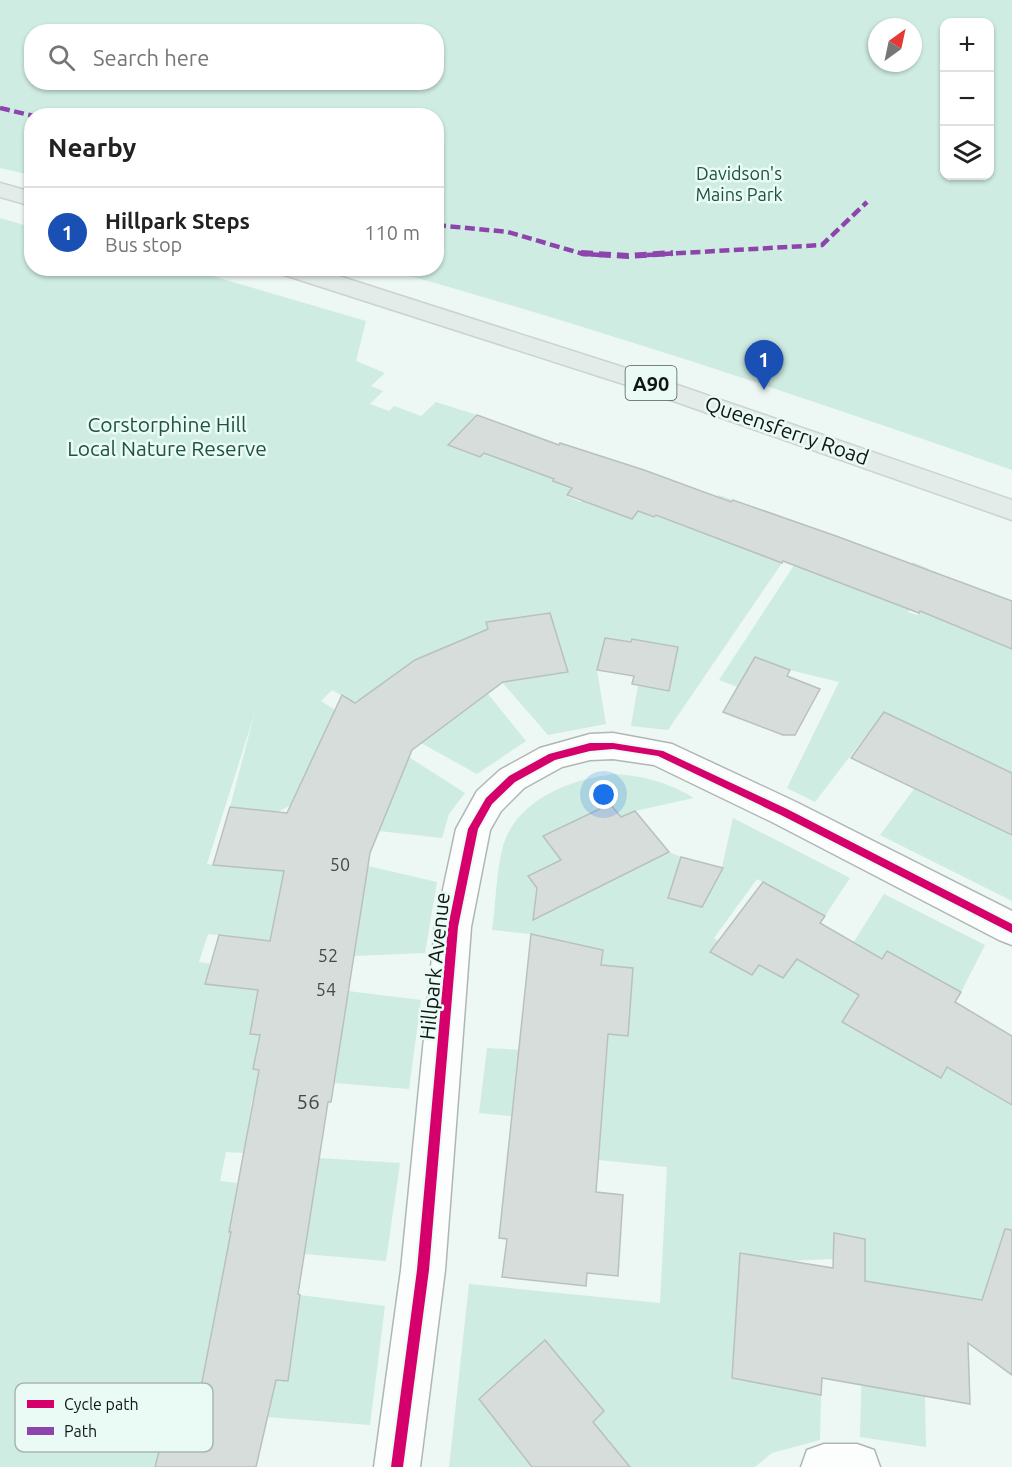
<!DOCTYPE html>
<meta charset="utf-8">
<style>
:root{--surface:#fff;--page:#f2f2f2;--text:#222;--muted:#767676;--line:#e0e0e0;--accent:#5d6562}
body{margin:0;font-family:Ubuntu,sans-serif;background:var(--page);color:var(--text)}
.controls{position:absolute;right:18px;top:18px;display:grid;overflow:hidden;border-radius:12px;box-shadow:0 2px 4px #0004}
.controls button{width:54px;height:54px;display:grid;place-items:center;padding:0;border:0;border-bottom:2px solid var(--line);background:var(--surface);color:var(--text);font:30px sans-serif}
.compass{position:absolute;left:868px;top:18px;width:54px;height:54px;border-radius:50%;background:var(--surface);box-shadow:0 2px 4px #0004;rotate:33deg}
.you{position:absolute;left:604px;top:795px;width:21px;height:21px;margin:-15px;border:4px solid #fff;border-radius:50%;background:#1a73e8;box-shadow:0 0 0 9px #1a73e833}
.badge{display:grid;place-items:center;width:39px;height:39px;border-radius:50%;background:var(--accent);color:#fff;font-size:20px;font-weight:700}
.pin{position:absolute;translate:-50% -50px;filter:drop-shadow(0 2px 3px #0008)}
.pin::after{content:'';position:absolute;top:32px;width:21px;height:18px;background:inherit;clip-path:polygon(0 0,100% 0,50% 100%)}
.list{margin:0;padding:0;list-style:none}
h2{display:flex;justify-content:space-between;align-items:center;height:78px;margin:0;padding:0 24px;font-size:26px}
h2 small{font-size:20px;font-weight:400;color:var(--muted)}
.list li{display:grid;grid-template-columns:39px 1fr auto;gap:18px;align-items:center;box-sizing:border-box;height:90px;padding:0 24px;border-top:2px solid var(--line)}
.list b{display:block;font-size:22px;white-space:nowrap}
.list p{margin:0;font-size:20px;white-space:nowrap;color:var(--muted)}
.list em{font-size:20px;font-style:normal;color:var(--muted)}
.icon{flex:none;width:33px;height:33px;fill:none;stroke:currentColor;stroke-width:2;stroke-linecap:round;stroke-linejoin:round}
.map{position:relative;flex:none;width:1012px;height:1467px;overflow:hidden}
.search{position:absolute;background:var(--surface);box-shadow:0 2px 4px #0004;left:24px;top:24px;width:420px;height:66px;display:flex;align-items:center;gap:15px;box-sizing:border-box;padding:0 21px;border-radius:24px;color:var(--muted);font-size:22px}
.panel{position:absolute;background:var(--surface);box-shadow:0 2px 4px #0004;left:24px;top:108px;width:420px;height:168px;border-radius:24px}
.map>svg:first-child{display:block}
.green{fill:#cfece2;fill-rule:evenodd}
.building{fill:#d6ddda;stroke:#b9c1be;stroke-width:1.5}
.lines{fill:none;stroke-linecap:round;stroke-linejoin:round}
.minor-casing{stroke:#afb7b4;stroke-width:3}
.primary-casing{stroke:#cdd2d1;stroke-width:3}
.minor{fill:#fcfefd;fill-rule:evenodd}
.primary{fill:#e3ece9;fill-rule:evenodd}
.quiet-far1{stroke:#8e44ad;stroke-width:4.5;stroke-dasharray:10 4.5;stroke-linecap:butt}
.quiet{stroke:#8e44ad;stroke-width:6;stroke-dasharray:12 6;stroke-linecap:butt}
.cycleway-casing{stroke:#e9fbf4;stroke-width:4}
.cycleway{fill:#d6006c;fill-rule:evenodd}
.labels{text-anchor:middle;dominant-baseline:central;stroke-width:5;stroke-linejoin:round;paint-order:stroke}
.far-park-label{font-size:18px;fill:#1e5142;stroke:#e9fbf4}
.number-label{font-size:18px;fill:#444a48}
.shield{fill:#e9fbf4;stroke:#515b57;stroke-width:1.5}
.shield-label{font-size:20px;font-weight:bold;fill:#101614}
.park-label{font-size:21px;fill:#1e5142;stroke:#e9fbf4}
.street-label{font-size:21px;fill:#101614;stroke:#e9fbf4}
.near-number-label{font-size:21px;fill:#444a48}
.key{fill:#e9fbf4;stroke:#a8b6b1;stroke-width:1.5}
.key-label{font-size:16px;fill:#101614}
</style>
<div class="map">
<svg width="1012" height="1467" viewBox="0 0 1012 1467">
<rect width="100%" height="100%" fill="#edf7f3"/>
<g class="green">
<path d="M0 0H1012V470C805 397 597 328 386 269L436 268V116H32L31 175 0 168ZM944 22H990V176H944ZM877 27H913V63H877ZM32 32H436V82H32Z"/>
<polygon points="0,218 31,227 32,268 188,269 366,321 356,361 385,373 371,386 383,391 370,404 389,411 394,406 421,416 436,402 477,415 449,445 480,457 484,453 502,460 510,452 572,488 566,496 581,502 614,462 644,470 611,511 631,519 638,511 654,517 657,513 715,499 719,495 733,500 708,534 782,563 668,730 631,726 638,685 669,690 678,647 632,639 631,642 605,639 597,670 606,724 548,735 502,682 568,672 549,613 487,622 490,636 472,674 526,741 477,774 421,743 476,702 418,659 363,698 353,702 332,690 321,701 465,793 449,814 442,838 379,831 404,770 291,805 277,812 230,807 255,712 207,864 261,869 286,861 268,951 235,937 208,934 199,962 211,964 206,984 248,989 259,985 250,1034 276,1035 258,1043 253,1069 269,1071 264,1098 252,1099 244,1153 226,1152 220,1181 237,1183 229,1232 307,1238 319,1158 400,1163 386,1261 293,1253 204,1375 288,1381 300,1295 385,1306 370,1425 267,1417 171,1404 155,1467 0,1467"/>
<polygon points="804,550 911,564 913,562 929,569 906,604 911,607 908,612 917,615 920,611 967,631 977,616 1012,649 1012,829 1009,834 1012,835 1012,901 880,835 914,789 958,810 987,761 884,712 815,802 787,788 839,682 790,670 756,657 738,687 719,680"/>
<path d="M615 774C645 776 669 783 694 798L635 811 621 817 610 804 544 836 561 860 528 876 553 910 669 852 681 857 668 898 701 907 713 866 722 867 733 818 850 878 825 916 757 879 714 938 718 941 710 952 751 975 759 965 783 978 797 959 853 943 884 894 985 945 961 992 887 952 974 1019 990 1023 969 1059 982 1088 1012 1105V1273L977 1317 871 1386 925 1396 926 1447 860 1437 865 1239 835 1233 833 1259 789 1261 740 1253 732 1378 821 1395 820 1440 772 1453 755 1467H609L593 1422 604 1411 545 1341 479 1399 532 1467H449L469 1284 660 1303 667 1167 599 1160 605 1071 517 1062 511 1116 479 1113 487 1048 588 1054 594 1033 628 1036 632 969 601 965 602 950 531 934 492 930C496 904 496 871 503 846 517 799 571 779 615 774Z"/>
<polygon points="368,866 437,882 425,953 354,956"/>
<polygon points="348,991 421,1000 409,1089 334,1083"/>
</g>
<g class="building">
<polygon points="477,415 559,445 560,443 644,470 731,502 733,500 836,536 1012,601 1012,649 920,611 919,613 783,561 782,563 656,515 654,517 638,511 632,519 567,495 572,488 553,481 554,479 484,453 480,457 448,445"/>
<polygon points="550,613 568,672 503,682 412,750 370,853 331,1102 328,1102 298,1294 300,1295 288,1381 276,1380 256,1467 155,1467 171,1404 197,1408 231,1232 229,1232 259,1070 253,1069 260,1035 250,1034 258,990 205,984 219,935 270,941 284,871 213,865 230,807 287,813 342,695 355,703 415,660 488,629 486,622"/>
<polygon points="605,638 631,642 632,639 678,647 669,691 632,684 634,676 597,670"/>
<polygon points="755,657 790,670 787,676 820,689 795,735 783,735 723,712"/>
<polygon points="884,712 1012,773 1012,835 851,758"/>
<polygon points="610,804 621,817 635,811 669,852 533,920 537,888 528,876 561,860 543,836"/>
<polygon points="681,857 723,868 702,907 668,898"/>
<polygon points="763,882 825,916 820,923 882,959 887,951 961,992 955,1002 1012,1036 1012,1105 947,1067 941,1078 842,1022 859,995 797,959 783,978 759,965 752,975 710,952"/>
<polygon points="531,934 603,950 601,965 633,968 628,1036 608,1034 596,1192 623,1195 618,1276 587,1273 586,1286 502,1277 507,1239 499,1238"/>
<polygon points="1005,1229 1012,1230 1012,1375 968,1343 970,1404 822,1378 821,1395 732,1378 740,1253 833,1268 834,1233 865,1239 865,1281 982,1300"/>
<polygon points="545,1340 604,1411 593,1422 630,1467 532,1467 479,1399"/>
</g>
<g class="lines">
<g class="minor-casing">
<g id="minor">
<polygon points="613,733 672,744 796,802 1012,911 1012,945 999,940 772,822 654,765 613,759 590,760 562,767 524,788 501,811 490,830 471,927 445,1270 420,1467 374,1467 401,1270 435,927 456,829 477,791 500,770 540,748 590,734"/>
<polygon points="824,1444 857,1444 874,1450 880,1467 801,1467 807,1450"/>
</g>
</g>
<g class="primary-casing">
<g id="primary">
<polygon points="0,183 32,192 32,206 0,197"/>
<polygon points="275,268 314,268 660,379 1012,500 1012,520 642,390 278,273"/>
</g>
</g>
<use href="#minor" class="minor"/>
<use href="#primary" class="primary"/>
<g class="quiet-far1">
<polyline points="0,108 34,116"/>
<polyline points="436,225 508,232 583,254 604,255"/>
<polyline points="647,255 822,245 867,202"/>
</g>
<polyline class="quiet" points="581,253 628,256 673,253"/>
<g class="cycleway-casing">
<polygon id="cycleway" points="590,743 613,743 663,751 787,809 1012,924 1012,933 781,815 658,756 613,749 590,751 555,760 515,782 492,804 478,829 458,927 429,1270 403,1467 391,1467 417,1270 448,927 468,829 486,798 509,776 549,754"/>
</g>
<use href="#cycleway" class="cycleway"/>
</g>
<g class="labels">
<g class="far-park-label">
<text x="739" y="173">Davidson's<tspan x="739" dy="21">Mains Park</tspan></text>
</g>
<g class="number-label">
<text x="340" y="864">50</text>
<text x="328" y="955">52</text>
<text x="326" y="989">54</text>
</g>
<rect class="shield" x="625.5" y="366" width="51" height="34" rx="4.5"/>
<g class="shield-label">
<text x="651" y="383">A90</text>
</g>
<g class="park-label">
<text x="167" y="424">Corstorphine Hill<tspan x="167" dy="24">Local Nature Reserve</tspan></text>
</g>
<g class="street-label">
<text transform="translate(787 430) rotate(19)">Queensferry Road</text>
<text transform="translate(434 966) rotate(-84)">Hillpark Avenue</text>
</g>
<g class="near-number-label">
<text x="308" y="1101">56</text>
</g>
</g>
<rect x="15" y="1383" width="198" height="69" rx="9" class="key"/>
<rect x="27" y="1400" width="27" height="8" fill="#d6006c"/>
<rect x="27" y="1427" width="27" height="8" fill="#8e44ad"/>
<g class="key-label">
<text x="64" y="1410">Cycle path</text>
<text x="64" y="1437">Path</text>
</g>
</svg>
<div class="controls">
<button>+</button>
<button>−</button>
<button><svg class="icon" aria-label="layers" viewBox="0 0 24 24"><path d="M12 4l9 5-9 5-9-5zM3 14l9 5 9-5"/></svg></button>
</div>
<svg class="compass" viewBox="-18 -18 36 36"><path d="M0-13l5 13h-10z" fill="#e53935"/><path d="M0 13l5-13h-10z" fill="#767676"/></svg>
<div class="you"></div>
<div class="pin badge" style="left:764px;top:390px;background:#1a4fb4">1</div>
<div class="search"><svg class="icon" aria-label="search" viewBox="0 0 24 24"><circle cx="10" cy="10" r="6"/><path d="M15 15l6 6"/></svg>Search here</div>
<section class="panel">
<h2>Nearby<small></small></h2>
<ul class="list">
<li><span class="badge" style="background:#1a4fb4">1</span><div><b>Hillpark Steps</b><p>Bus stop</p></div><em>110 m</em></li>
</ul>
</section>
</div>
